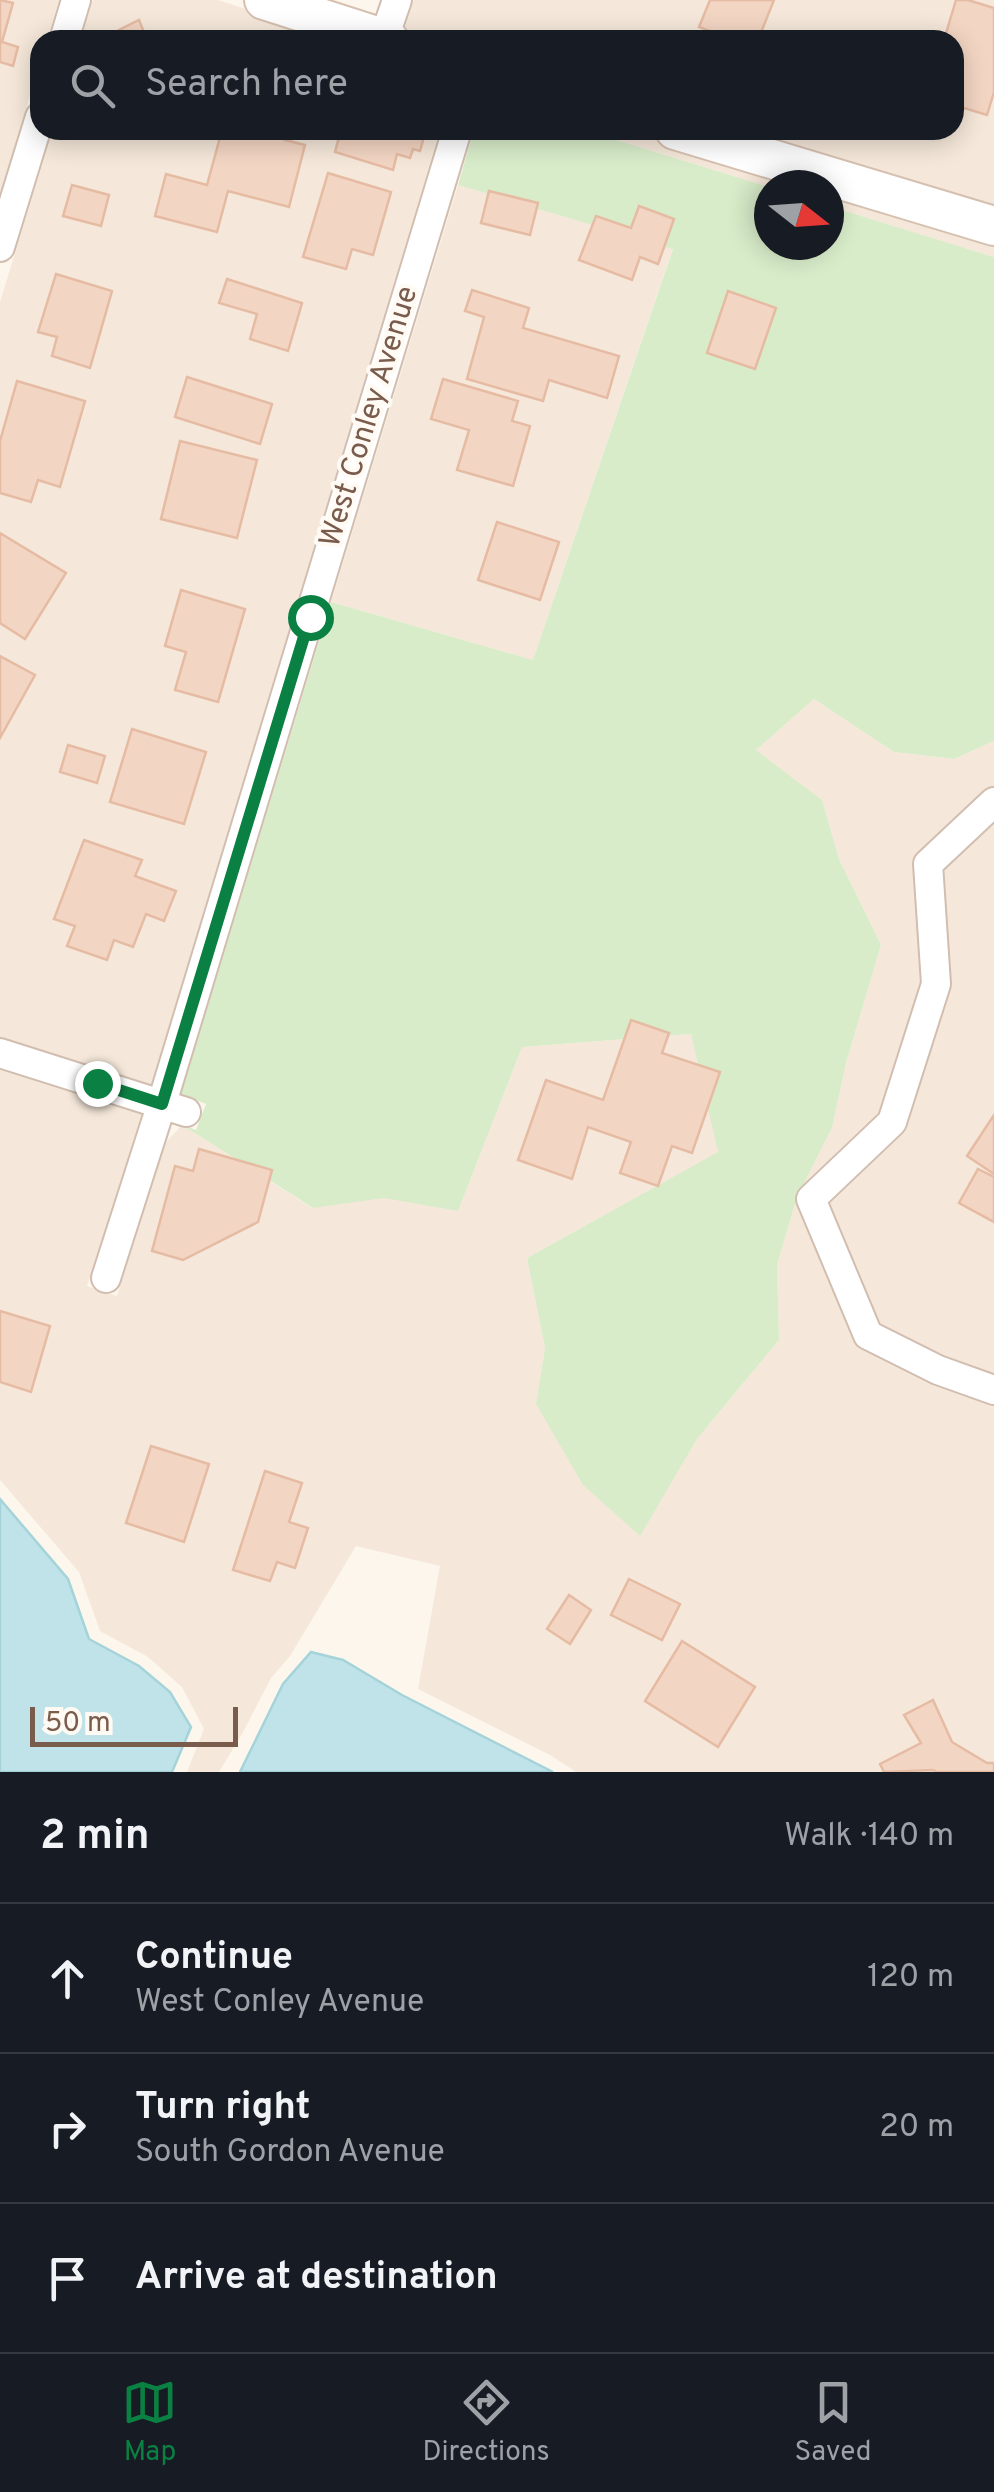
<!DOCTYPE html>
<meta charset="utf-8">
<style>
:root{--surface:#171b24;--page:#242831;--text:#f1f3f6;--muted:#9ea1a6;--line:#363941;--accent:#0b8043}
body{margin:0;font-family:Overpass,sans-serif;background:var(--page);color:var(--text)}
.compass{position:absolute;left:754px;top:170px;width:90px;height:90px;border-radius:50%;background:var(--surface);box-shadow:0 5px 25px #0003;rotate:107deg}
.scale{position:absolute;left:30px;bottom:25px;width:208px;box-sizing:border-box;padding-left:10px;border:5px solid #7a5c4d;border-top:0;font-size:28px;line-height:35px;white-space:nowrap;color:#7a5c4d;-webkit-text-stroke:8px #fffaf3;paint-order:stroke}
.stop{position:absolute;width:30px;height:30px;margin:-22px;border:8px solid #0b8043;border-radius:50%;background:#fff}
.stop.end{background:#0b8043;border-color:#fff;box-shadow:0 2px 10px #0008}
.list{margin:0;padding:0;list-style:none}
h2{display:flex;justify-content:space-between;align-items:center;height:130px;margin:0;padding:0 40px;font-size:42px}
h2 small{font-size:32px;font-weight:400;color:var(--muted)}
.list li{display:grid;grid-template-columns:65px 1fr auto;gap:30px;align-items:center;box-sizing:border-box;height:150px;padding:0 40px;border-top:2px solid var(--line)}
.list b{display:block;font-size:38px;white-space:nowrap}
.list p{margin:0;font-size:32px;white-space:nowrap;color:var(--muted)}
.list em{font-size:32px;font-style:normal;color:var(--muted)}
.icon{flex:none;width:55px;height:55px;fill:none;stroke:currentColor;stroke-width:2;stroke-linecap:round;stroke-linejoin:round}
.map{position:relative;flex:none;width:994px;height:1772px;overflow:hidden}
.search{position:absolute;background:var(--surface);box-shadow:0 5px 25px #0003;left:30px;right:30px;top:30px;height:110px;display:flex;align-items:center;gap:25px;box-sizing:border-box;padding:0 35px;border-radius:30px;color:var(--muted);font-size:38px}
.sheet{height:580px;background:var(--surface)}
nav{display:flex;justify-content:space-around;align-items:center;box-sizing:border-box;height:140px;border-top:2px solid var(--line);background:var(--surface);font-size:28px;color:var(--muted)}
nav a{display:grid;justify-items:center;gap:5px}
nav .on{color:var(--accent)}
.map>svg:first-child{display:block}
.residential{fill:#f5e8da}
.green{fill:#d8ecc9}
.water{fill:#bfe3e8;stroke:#a5d3da;stroke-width:2.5}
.building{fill:#f3d5c3;stroke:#e6bba3;stroke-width:2.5}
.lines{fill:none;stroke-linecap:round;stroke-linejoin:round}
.street-casing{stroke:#d1beb0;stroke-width:32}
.secondary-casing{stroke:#d6c0b0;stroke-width:42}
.street{stroke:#fff;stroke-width:28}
.secondary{stroke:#fff;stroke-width:38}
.route{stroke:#0b8043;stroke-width:12}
.labels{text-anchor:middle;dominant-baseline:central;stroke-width:8;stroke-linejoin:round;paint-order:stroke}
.street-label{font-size:30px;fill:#7a5c4d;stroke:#fffaf3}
</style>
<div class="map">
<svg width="994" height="1772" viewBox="0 0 994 1772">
<rect width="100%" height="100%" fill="#fdf6ec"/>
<g class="residential">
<polygon points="0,0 59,0 47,40 40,40 40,62 0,193"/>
<polygon points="93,0 218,0 343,40 80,40"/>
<polygon points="414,0 994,0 994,211 724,130 954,130 954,40 432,40 404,30"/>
<polygon points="53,130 440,130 151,1085 0,1038 0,302"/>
<polygon points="584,130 624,130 806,185 769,185 769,187"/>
<polygon points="458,185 673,248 533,660 331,602"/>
<polygon points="829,192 994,242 994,257 829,206"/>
<polygon points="814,699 894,752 954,759 994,741 994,1772 576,1772 550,1755 418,1689 440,1566 356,1546 290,1656 271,1678 242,1734 219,1772 187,1772 204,1729 182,1687 148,1657 100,1631 79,1572 0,1480 0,1067 142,1112 87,1286 117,1296 166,1142 182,1125 312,1208 384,1197 458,1211 522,1047 691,1034 719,1152 527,1258 545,1348 536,1404 640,1535 697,1439 779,1340 777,1265 797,1197 832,1128 846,1063 881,945 839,859 822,800 756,750"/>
</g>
<polygon class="green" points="474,130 584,130 769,187 769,245 829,245 829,206 994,257 994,741 954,759 894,752 814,699 756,750 822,800 839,859 881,945 846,1063 832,1128 797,1197 777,1265 779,1340 697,1439 640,1536 583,1485 536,1404 545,1348 527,1258 718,1152 691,1034 522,1047 458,1211 384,1198 313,1208 182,1125 196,1130 206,1104 181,1094 331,602 533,660 673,249 458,185"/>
<g class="water">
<polygon points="0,1499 68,1579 89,1639 139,1666 170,1692 191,1727 172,1772 0,1772"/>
<polygon points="311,1652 343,1660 402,1695 553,1772 240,1772 283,1684"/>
</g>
<g class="building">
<polygon points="0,0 13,3 2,42 18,47 13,66 0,62"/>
<polygon points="710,0 774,0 758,40 734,40 699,27"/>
<polygon points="956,0 968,0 994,8 994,92 987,115 954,105 954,40 944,40"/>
<polygon points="139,20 147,40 125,40 119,30"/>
<polygon points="222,130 248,130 264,134 266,130 288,130 285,140 305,145 289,207 228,191 217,232 155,216 166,174 207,185"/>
<polygon points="341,130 426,130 420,151 413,149 410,158 397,154 393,170 335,152"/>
<polygon points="328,173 391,192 373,255 352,249 346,269 303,257"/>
<polygon points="72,185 109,195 101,226 63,216"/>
<polygon points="489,191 538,203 530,235 481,223"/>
<polygon points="639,206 674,219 658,264 640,257 632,280 579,260 596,216 631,228"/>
<polygon points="56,274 112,291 90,368 52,356 57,337 38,332"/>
<polygon points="227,279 302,303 288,351 250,339 257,314 219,303"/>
<polygon points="472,290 529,308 523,328 619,356 607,398 549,380 543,401 467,379 484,317 465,311"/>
<polygon points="728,291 776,308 755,369 707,353"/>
<polygon points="187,377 272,404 260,444 175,417"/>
<polygon points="443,379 518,401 512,421 530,426 513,486 457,470 469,430 431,419"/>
<polygon points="17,381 85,401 60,487 38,480 31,502 0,493 0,441"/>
<polygon points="180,441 257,460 237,538 161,519"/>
<polygon points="497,522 559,542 540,600 478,580"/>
<polygon points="0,533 66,573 25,639 0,623"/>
<polygon points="181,590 245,609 218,702 175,690 186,652 165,646"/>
<polygon points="0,656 35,675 0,738"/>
<polygon points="132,729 206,752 184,824 110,802"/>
<polygon points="68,745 105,756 97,783 60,772"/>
<polygon points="84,840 142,860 135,876 176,891 164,921 146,914 133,947 114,940 107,960 67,946 75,926 54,919"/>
<polygon points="631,1020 669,1033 662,1053 720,1072 692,1153 672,1146 658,1186 620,1173 631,1142 588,1127 572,1179 518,1160 546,1080 603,1100"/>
<polygon points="994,1115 994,1174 967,1156"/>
<polygon points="199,1149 272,1170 258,1222 183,1260 152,1251 175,1166 193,1171"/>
<polygon points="978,1169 994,1177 994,1222 959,1203"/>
<polygon points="0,1311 50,1326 31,1392 0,1382"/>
<polygon points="151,1446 209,1464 184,1542 126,1523"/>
<polygon points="265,1471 302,1483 289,1522 308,1528 295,1568 277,1562 270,1581 233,1570"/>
<polygon points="629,1579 680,1604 662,1640 611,1615"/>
<polygon points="569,1595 591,1610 570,1644 547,1629"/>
<polygon points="682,1641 755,1687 718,1747 645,1701"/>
<polygon points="933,1700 952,1742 987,1763 994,1763 994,1772 937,1772 933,1770 884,1772 880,1764 921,1743 904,1715"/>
</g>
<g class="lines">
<g class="street-casing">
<g id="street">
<polyline points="384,38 397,0"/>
<polyline points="64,40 76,0"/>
<polyline points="0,247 40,117"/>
<polyline points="994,802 928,864 936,984 892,1122 811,1199 868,1335 938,1370 994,1390"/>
<polyline points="0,1053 186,1112"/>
<polyline points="106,1278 162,1103 457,130"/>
</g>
</g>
<g class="secondary-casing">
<g id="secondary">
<polyline points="264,0 389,40"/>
<polyline points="675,130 994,226"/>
</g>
</g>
<use href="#street" class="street"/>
<use href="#secondary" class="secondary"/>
</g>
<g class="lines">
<polyline class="route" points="97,1083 162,1104 310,617"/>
</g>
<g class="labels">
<g class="street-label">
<text transform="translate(370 417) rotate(-73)">West Conley Avenue</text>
</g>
</g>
</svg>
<svg class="compass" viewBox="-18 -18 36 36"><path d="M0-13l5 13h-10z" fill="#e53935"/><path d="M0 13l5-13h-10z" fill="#9ea1a6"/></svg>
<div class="scale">50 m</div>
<div class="stop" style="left:310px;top:617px"></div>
<div class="stop end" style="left:97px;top:1083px"></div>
<div class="search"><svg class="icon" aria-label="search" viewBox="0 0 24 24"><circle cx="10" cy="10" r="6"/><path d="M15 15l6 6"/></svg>Search here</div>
</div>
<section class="sheet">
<h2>2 min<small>Walk · 140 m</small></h2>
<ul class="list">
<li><svg class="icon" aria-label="ahead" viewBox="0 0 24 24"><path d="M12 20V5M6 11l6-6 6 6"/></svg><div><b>Continue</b><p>West Conley Avenue</p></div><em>120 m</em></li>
<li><svg class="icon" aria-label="right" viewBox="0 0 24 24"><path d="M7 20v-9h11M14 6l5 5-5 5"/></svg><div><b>Turn right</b><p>South Gordon Avenue</p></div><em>20 m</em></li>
<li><svg class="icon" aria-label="arrive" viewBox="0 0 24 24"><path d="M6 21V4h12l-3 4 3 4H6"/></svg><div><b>Arrive at destination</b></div></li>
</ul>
</section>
<nav>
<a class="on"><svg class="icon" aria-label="map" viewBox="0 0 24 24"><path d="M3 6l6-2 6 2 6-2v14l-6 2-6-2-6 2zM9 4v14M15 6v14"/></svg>Map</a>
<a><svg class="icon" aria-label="directions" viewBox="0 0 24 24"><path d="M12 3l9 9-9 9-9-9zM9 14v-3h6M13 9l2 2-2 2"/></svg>Directions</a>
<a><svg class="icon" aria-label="saved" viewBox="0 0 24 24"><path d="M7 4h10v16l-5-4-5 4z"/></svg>Saved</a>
</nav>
